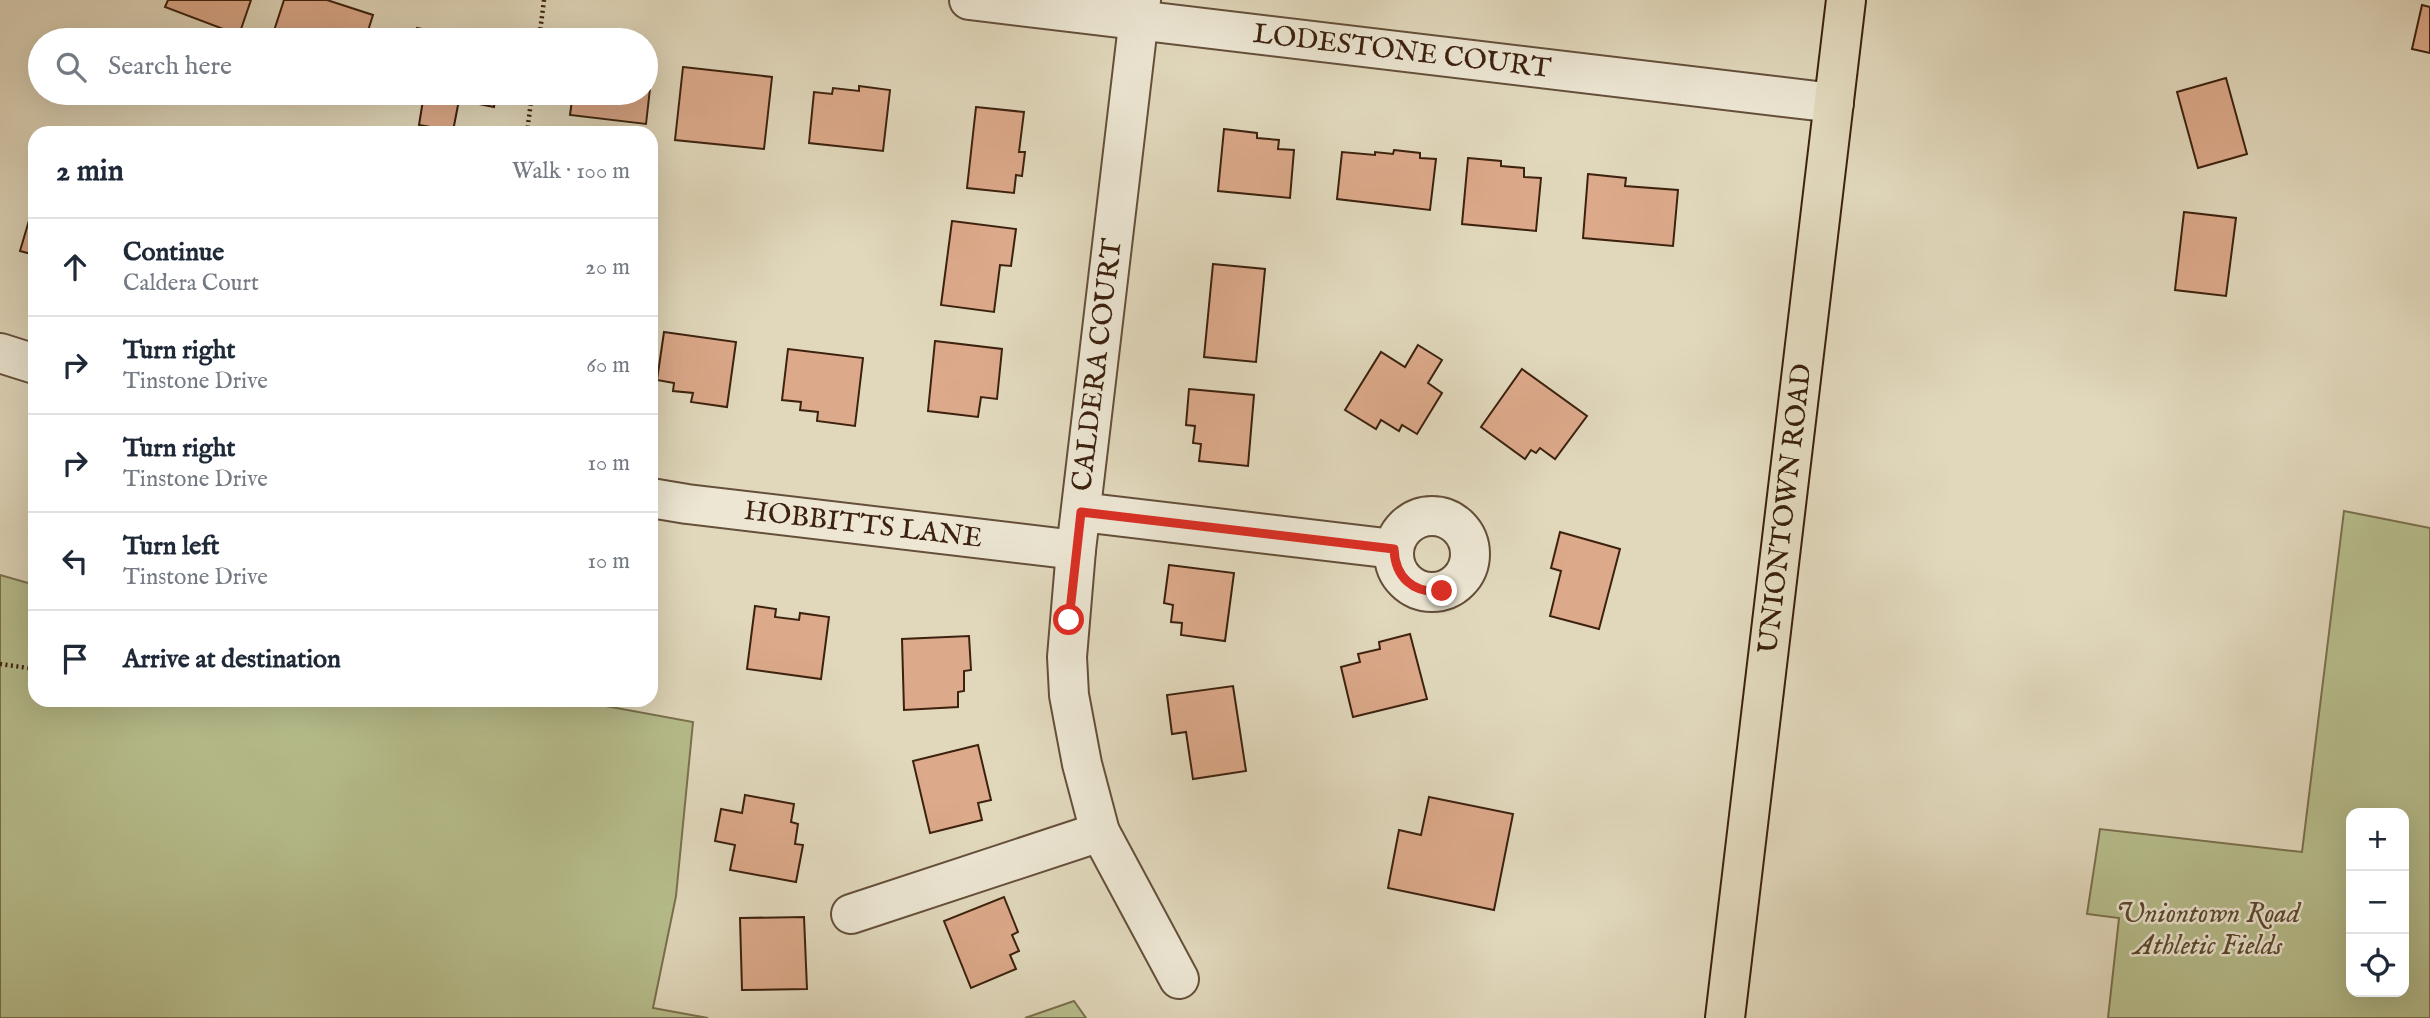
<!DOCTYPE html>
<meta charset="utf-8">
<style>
:root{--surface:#fff;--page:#f6f6f7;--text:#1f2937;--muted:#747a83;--line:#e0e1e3}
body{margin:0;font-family:"IM FELL English",serif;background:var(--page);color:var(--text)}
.controls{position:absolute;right:21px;bottom:21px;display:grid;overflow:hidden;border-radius:14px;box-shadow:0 7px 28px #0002}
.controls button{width:63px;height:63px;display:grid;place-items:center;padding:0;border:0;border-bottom:2px solid var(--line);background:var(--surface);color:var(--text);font:35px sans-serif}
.stop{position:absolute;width:21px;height:21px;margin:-16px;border:5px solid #d93025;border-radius:50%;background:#fff}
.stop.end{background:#d93025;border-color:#fff;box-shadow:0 2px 7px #0008}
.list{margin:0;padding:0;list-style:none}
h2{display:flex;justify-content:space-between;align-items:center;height:91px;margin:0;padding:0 28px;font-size:30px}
h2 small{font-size:23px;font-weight:400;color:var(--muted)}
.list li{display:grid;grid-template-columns:46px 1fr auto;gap:21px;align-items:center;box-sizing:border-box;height:98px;padding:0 28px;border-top:2px solid var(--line)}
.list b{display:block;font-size:26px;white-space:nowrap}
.list p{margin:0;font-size:23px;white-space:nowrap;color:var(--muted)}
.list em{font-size:23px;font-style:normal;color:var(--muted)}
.icon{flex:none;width:38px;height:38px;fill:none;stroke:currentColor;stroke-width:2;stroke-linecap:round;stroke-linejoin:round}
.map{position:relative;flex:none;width:2430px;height:1018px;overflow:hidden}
.search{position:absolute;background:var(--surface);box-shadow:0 7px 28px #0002;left:28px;top:28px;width:630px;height:77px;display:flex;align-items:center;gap:18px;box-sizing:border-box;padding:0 24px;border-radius:38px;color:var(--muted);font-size:26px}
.panel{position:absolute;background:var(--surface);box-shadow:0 7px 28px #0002;left:28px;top:126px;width:630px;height:581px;border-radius:21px}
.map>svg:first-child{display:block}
.green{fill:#b7be8d;stroke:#7a704e;stroke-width:2;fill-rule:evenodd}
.building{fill:#dca98a;stroke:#3c210e;stroke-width:2}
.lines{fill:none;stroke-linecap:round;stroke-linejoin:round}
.minor-casing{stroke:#654f3a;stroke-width:42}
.major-casing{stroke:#3c210e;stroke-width:42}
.path{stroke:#3c210e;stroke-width:4.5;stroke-dasharray:2 3.5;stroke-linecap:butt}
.minor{stroke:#ece6d3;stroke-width:38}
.major{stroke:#e1d8bc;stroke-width:38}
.route{stroke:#d93025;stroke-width:9}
.labels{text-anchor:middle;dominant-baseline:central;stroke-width:5;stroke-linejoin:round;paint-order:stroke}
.street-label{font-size:28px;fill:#3c210e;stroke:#ece6d3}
.park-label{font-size:28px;font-style:italic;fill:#5b482e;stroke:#ece6d3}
</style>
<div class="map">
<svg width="2430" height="1018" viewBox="0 0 2430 1018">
<rect width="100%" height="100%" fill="#e1d8bc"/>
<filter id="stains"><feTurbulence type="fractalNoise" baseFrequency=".00286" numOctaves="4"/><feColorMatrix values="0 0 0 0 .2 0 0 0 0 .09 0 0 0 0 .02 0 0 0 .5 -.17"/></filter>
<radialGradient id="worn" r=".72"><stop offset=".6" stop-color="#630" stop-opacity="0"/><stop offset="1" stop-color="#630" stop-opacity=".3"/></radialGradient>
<g class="green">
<path d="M2344 511 2430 528V1018H2108L2119 918 2087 914 2100 829 2302 852ZM2404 813V992H2351V813Z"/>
<polygon points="0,575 35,585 35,700 573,700 693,722 676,896 653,1008 708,1018 0,1018"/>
<polygon points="1074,1001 1086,1018 1025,1018"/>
</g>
<g class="building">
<polygon points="168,0 251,0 239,35 165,7"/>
<polygon points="284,0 327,0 373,15 365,40 271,40"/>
<polygon points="2422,5 2430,7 2430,53 2412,49"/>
<polygon points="417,28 480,40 415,40"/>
<polygon points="646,61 653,62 646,124 570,115 573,93 646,93"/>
<polygon points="683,67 772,77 764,149 675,140"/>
<polygon points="2226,78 2247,154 2198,168 2177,92"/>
<polygon points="859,86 890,90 883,151 809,143 814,92 832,94 833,88 859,91"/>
<polygon points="420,93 496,93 494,107 459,100 453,131 419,125 424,94"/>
<polygon points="976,107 1024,112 1019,152 1025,152 1022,176 1016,175 1014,193 967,188"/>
<polygon points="1224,129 1257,133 1257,138 1279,140 1278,149 1294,150 1290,198 1218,191"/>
<polygon points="1394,150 1420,153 1420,158 1436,159 1430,210 1337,199 1342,152 1375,155 1375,152 1393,154"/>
<polygon points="1468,158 1501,161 1501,166 1524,168 1524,177 1541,178 1536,231 1462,224"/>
<polygon points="1588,174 1626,178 1625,186 1678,190 1673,246 1583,238"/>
<polygon points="35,200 35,255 20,251"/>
<polygon points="2184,212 2236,218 2226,296 2175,290"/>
<polygon points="952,221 1016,229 1011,266 1000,265 994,312 941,305"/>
<polygon points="1213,264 1265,269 1256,362 1204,357"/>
<polygon points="664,332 736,342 727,407 691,402 693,393 673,391 674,383 657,380"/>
<polygon points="935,341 1002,349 997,399 981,397 978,417 928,411"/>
<polygon points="1418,345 1442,360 1428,383 1442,393 1417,434 1402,425 1399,431 1381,420 1376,429 1345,410 1381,352 1405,367"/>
<polygon points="788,349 863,358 855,426 817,421 818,412 800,410 801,402 782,400"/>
<polygon points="1522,369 1587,416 1555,459 1540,448 1536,453 1531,450 1525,459 1481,427"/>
<polygon points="1189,389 1254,395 1248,466 1199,461 1201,444 1193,443 1195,426 1186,425"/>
<polygon points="1560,532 1620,549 1599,629 1550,616 1561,571 1551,568"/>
<polygon points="1169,565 1234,573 1225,641 1181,635 1182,623 1171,622 1173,605 1164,603"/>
<polygon points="755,606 776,609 775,617 799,620 800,613 829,617 821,679 747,669"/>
<polygon points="1410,634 1427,699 1353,717 1341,667 1360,662 1358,654 1380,649 1379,642"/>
<polygon points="969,636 971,670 964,671 964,691 958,692 958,707 904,710 902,639"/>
<polygon points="1233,686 1246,771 1193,779 1186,732 1172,734 1167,695"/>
<polygon points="978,745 991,800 978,803 982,820 930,833 913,761"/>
<polygon points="745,795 794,804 791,822 798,824 795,844 803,845 796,882 730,870 735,845 715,841 721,809 742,813"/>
<polygon points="1429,797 1513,814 1494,910 1388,888 1399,830 1421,835"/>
<polygon points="1004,897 1018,932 1012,935 1019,951 1010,955 1016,969 971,988 944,921"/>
<polygon points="804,917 807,989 742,990 740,918"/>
</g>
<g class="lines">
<g class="minor-casing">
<g id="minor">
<path id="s1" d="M969 0 1834 103"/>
<polyline points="1141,0 1076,550 1067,657 1069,695 1082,764 1100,832 1179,979"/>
<polyline points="0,353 35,364"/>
<path id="s2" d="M651 498 687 504 1076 550"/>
<polyline points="1081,512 1394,549"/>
<circle cx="1432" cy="554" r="38"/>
<polyline points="851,914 1100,832"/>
</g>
</g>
<g class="major-casing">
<g id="major">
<path id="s3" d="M1725 1018 1846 0"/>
</g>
</g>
<g class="path">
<polyline points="539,40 544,0"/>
<polyline points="527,133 532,93"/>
<polyline points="0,664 35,669"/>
<polyline points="405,700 425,702 437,700"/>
</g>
<use href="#minor" class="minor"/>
<use href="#major" class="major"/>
</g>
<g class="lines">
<path class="route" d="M1069 620 1081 512 1394 549C1395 577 1413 594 1442 591"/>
</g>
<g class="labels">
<g class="street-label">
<text stroke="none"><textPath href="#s1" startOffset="436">LODESTONE COURT</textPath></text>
<text transform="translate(1098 365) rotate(-83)">CALDERA COURT</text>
<text stroke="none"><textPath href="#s3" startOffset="513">UNIONTOWN ROAD</textPath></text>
<text stroke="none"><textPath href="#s2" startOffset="214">HOBBITTS LANE</textPath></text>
</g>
<g class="park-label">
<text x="2208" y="914">Uniontown Road<tspan x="2208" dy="32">Athletic Fields</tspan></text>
</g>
</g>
<rect width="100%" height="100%" filter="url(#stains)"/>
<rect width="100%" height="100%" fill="url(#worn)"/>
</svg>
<div class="controls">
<button>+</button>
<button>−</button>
<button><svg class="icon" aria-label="locate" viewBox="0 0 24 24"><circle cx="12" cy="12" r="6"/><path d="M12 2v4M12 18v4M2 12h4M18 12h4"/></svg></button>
</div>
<div class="stop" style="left:1069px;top:620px"></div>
<div class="stop end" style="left:1442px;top:591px"></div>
<div class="search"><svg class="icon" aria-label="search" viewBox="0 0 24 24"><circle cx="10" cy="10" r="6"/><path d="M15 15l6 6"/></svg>Search here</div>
<section class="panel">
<h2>2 min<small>Walk · 100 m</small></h2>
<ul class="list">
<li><svg class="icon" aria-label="ahead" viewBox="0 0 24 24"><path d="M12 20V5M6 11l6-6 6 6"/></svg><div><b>Continue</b><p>Caldera Court</p></div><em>20 m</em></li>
<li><svg class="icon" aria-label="right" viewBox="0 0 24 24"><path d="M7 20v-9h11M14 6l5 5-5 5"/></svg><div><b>Turn right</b><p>Tinstone Drive</p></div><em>60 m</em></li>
<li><svg class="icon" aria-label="right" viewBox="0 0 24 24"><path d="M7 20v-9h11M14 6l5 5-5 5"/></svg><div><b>Turn right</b><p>Tinstone Drive</p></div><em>10 m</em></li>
<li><svg class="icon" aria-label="left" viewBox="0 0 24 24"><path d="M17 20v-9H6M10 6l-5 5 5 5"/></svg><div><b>Turn left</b><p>Tinstone Drive</p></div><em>10 m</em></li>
<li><svg class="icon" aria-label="arrive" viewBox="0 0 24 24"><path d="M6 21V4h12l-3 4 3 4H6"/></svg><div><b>Arrive at destination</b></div></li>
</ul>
</section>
</div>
